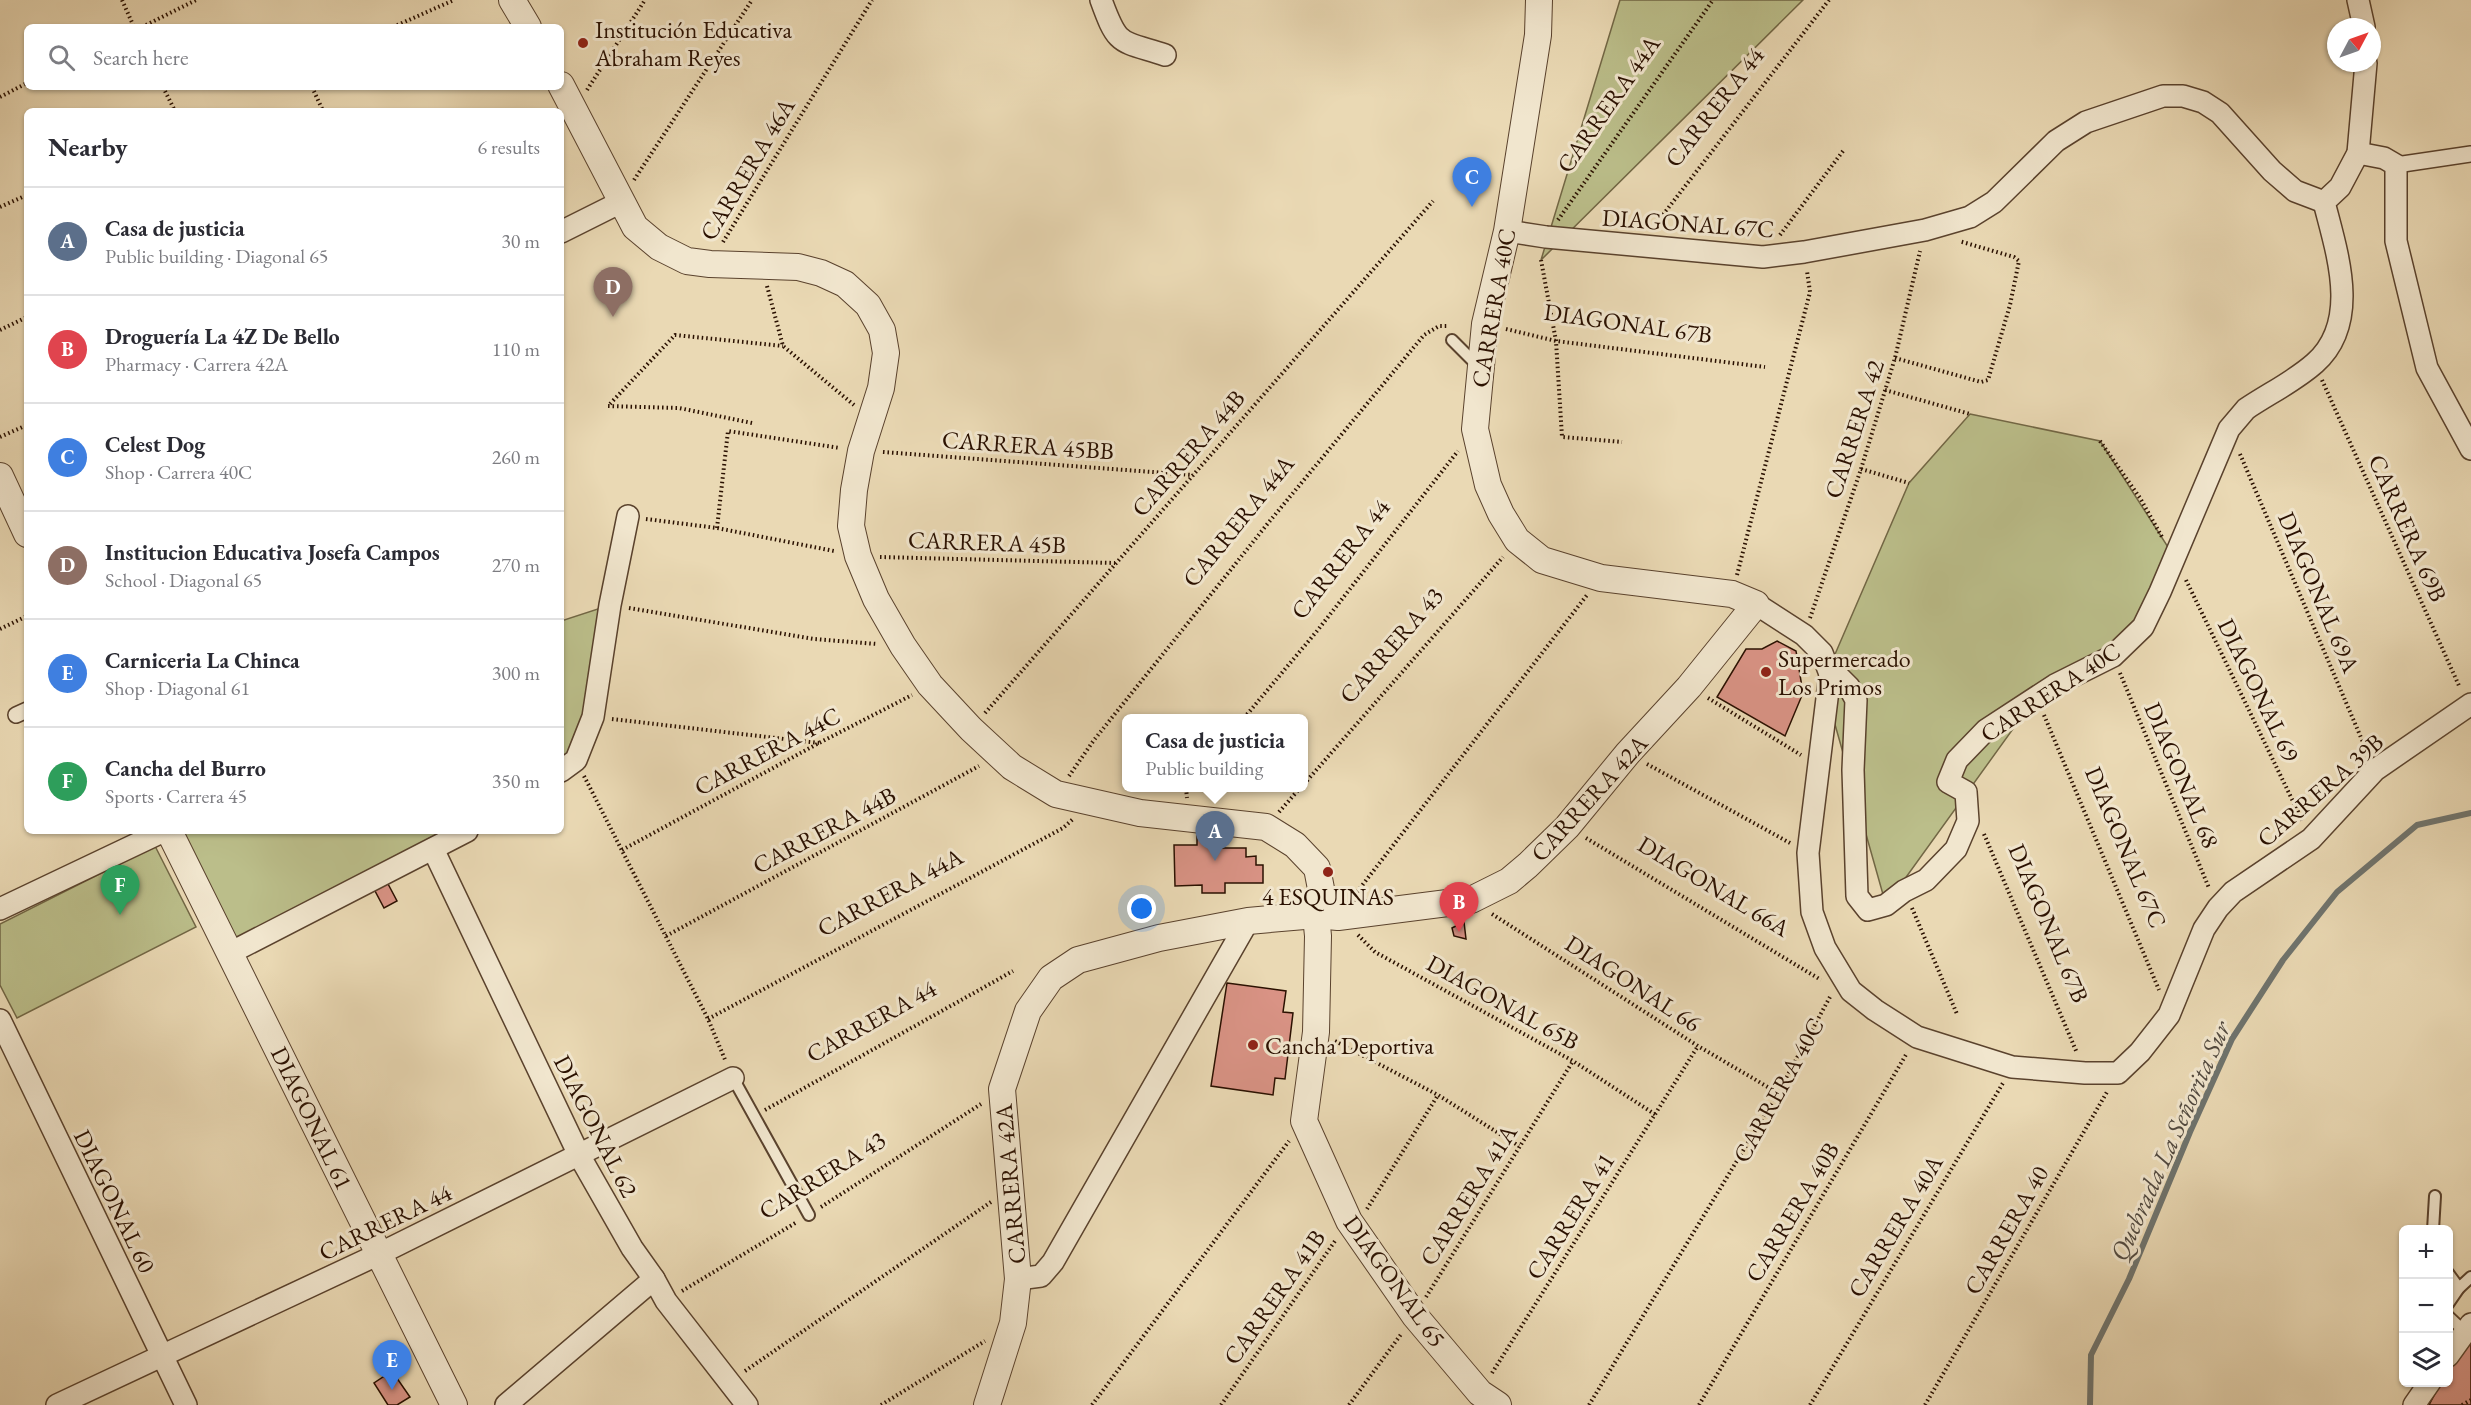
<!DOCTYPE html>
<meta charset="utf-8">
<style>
:root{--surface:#fff;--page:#f2f2f3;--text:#2b2b33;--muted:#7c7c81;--line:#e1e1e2;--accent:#1a73e8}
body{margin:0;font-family:"EB Garamond",serif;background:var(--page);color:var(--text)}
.controls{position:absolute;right:18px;bottom:18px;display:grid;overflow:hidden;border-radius:9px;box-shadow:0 2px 4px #0004}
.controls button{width:54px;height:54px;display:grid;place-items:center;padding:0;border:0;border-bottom:2px solid var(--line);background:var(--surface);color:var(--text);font:30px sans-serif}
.compass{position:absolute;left:2327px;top:18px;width:54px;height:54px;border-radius:50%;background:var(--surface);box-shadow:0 2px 4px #0004;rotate:49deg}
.you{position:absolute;left:1142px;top:909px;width:21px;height:21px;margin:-15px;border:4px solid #fff;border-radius:50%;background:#1a73e8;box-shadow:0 0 0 9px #1a73e833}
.badge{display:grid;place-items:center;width:39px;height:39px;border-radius:50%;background:var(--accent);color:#fff;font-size:20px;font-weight:700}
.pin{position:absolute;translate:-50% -50px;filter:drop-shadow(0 2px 3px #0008)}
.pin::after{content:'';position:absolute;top:32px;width:21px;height:18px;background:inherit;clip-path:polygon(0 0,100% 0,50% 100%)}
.popup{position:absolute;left:1122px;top:714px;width:186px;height:78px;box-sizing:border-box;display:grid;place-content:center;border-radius:9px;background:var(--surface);filter:drop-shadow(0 2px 4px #0005);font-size:20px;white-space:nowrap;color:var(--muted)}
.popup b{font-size:22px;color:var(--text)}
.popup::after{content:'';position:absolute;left:50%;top:100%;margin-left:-12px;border:12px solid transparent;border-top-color:var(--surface)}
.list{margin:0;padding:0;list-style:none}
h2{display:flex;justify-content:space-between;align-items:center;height:78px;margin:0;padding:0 24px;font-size:26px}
h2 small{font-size:20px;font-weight:400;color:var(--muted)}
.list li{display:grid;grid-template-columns:39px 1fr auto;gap:18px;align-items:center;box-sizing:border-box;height:108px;padding:0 24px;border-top:2px solid var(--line)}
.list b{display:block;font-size:22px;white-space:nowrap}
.list p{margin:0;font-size:20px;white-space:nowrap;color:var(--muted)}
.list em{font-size:20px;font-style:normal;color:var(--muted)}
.icon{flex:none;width:33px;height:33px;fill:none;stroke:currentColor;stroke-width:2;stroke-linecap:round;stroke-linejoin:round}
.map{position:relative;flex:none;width:2471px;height:1405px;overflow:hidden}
.search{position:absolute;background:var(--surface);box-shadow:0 2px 4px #0004;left:24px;top:24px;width:540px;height:66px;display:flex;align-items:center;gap:15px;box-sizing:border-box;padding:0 21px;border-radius:9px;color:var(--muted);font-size:22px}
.panel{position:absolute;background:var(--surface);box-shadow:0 2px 4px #0004;left:24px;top:108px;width:540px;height:726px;border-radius:9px}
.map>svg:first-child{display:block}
.green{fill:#bbbe8a;stroke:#726745;stroke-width:1.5}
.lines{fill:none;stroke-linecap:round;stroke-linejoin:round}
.stream{stroke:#6f746e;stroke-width:6}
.building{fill:#d99385;stroke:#2a1000;stroke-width:1.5}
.service-casing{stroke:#5a422d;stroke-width:14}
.pedestrian-casing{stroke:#5a422d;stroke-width:18}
.minor-casing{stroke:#5a422d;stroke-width:24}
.tertiary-casing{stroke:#5a422d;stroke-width:28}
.path{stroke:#2a1000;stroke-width:4;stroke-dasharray:1.5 3;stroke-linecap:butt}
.service{stroke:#f1e6ce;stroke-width:10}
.pedestrian{stroke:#f1e6ce;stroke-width:15}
.minor{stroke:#f1e6ce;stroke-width:21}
.tertiary{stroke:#f1e6ce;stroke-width:26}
.poi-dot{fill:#8f2418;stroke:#f1e6ce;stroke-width:2}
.labels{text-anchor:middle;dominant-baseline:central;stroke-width:6;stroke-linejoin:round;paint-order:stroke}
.poi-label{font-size:24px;fill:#2a1000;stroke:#f1e6ce;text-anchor:start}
.street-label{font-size:24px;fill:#2a1000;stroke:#f1e6ce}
.water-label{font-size:26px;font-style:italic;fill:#524a40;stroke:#f1e6ce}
</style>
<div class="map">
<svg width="2471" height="1405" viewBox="0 0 2471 1405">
<rect width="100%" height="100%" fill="#ead9b4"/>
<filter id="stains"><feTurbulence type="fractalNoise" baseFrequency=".00333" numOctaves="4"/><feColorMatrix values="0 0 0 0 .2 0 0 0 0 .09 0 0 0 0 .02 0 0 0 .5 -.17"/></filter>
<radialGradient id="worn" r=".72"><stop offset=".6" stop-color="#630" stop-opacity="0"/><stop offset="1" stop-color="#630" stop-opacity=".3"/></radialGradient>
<g class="green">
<polygon points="1620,0 1803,0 1541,260"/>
<polygon points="1970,414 2100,441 2175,558 2113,656 2036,697 1886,905 1823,682 1909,483"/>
<polygon points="610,605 593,717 561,771 561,621"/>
<polygon points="169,831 466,831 230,953"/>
<polygon points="155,846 196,927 17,1018 0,985 0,924"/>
</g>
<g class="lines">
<polyline class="stream" points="2090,1405 2091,1355 2129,1279 2190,1132 2232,1039 2283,960 2337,892 2417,825 2471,813"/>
</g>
<g class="building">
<polygon points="1777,641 1796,651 1803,693 1785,736 1717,697 1746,649 1762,649"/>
<polygon points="1221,835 1222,848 1246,848 1246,857 1256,856 1256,865 1263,865 1263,883 1225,883 1225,893 1202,893 1202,885 1175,886 1174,845 1197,845 1197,836"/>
<polygon points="387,882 397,901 384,908 374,889"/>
<polygon points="1464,922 1466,939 1454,936 1452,928"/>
<polygon points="1227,983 1286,991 1283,1012 1293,1013 1285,1079 1275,1078 1273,1095 1211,1086"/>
<polygon points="2471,1328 2471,1405 2429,1405 2441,1382 2448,1382 2448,1369"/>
<polygon points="392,1371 410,1397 397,1405 388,1405 374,1383"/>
</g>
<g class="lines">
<g class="service-casing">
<g id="service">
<polyline points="1452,340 1477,365"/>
<polyline points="733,1078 809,1215"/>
<polyline points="2433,1230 2435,1196"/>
<polyline points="2448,1273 2459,1288"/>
<polyline points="2448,1304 2459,1288 2471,1277"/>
<polyline points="2448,1316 2465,1332"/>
</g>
</g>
<g class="pedestrian-casing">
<g id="pedestrian">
<polyline points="2396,165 2471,154"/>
<polyline points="16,715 27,710"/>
</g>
</g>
<g class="minor-casing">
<g id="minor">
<path d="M1101 0C1118 47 1119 40 1165 55"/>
<polyline points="2358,0 2364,27"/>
<polyline points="2358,153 2384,158 2396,165 2396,241 2427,368 2471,449"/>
<polyline points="1507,231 1546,237 1763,257 1804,252 1925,230 1970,217 1994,202 2056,141 2086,122 2163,96 2183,96 2203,102 2220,113 2272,171 2295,191 2324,202"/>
<polyline points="561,232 621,202"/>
<polyline points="1756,604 1804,635 1822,653 1830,674 1808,853 1812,912 1825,948 1851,991 1875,1010 1917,1037 2012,1067 2085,1073 2118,1073 2140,1052 2169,1015 2204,929 2218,908 2233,892 2311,839 2375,770 2471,704"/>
<path d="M1830 674 1840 678 1849 687 1856 700 1853 770 1857 896 1868 910 1886 905 1904 891 1926 880 1956 849 1968 821 1966 792 1948 782 1957 760 1986 730 2055 685 2113 656 2143 627 2160 592 2229 429 2246 409C2268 394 2295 381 2315 363 2361 322 2337 253 2324 202L2340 187 2358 153 2366 63"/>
<polyline points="561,771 576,760 593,717 610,605 628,516"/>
<polyline points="433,849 579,1155 632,1248 654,1279 666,1301 747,1405"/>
<polyline points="0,909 164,831"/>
<polyline points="230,953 467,831"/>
<polyline points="0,1020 186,1405"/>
<polyline points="1018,1279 1041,1276 1053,1262 1248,921"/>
<polyline points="2448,1356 2471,1324"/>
<polyline points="57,1405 379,1254 733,1078"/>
<polyline points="506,1405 654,1279"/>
<polyline points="2414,1405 2430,1382"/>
</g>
</g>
<g class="tertiary-casing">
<g id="tertiary">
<polyline points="512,0 528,27"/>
<polyline points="561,85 635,227 659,247 687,261 710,264 798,267 821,273 845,284 868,305 882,330 886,353 881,388 861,451 854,490 851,526 858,556 876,599 903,646 930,685 971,729 1012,767 1056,794 1140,813 1266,827 1295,845 1317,868 1322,894 1316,915 1318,936 1316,1032 1304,1121 1349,1221 1415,1316 1480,1393 1498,1405"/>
<polyline points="0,476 27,534"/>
<polyline points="169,831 454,1405"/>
<polyline points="987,1405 1013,1323 1018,1279 1002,1089 1028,1011 1051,978 1078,960 1159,938 1248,921 1316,915 1338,917 1471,900 1509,881 1528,865 1567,827 1628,753 1689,687 1756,604 1732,594 1601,578 1542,560 1517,540 1501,514 1488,485 1475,429 1485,324 1507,231 1538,35 1539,0"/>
</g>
</g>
<g class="path">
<polyline points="122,0 134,27"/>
<polyline points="142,27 196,0"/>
<polyline points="393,27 454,0"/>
<polyline points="163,87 175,111"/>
<polyline points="312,87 323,111"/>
<polyline points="587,90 645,0"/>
<polyline points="0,97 27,83"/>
<polyline points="634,180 752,0"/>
<polyline points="0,207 27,195"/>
<polyline points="1558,220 1713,0"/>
<polyline points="1652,229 1829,0"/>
<polyline points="1780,235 1843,151"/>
<polyline points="723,242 872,0"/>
<polyline points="1541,260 1556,341 1562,437 1622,442"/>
<polyline points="767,286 783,346 854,405"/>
<polyline points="1506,329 1556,341 1765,367"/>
<polyline points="0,330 27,317"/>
<polyline points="1895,358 1981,382 1988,380 2010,305 2019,261 2014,257 1959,241"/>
<polyline points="2322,380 2460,688"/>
<polyline points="1885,390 1970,414"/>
<polyline points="752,423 679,408 608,406 675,335 783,346"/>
<polyline points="0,437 27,425"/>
<polyline points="2100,441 2140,498 2162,537"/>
<polyline points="883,452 1193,475"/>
<polyline points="2240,454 2368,754"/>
<polyline points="1861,469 1909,483"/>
<polyline points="646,519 717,528 834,551"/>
<polyline points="717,528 728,431 840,448"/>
<polyline points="880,557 1115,563"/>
<polyline points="1737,575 1810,292 1807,271"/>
<polyline points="2186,580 2303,822"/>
<polyline points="629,608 814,639 877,644"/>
<polyline points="1810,618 1861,469 1895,358 1920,251"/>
<polyline points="0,629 27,616"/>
<polyline points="2120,673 2209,888"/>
<polyline points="1708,698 1801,755"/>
<polyline points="985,713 1433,201"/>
<polyline points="2044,715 2159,990"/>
<polyline points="1244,718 1317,631 1458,451"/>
<polyline points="612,719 819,743"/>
<polyline points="1647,764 1790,843"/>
<polyline points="584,776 708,1019 726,1062"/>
<polyline points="1069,776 1094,740 1269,522 1424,335 1439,326 1448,326"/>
<polyline points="1304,784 1503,557"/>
<polyline points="1186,788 1187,798"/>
<polyline points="1279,812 1300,788"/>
<polyline points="1984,834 2077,1053"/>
<polyline points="1586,838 1821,980"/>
<polyline points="622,850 819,743 912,695"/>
<polyline points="1357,892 1587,595"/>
<polyline points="1912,908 1957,1014"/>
<polyline points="1492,914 1698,1046 1778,1093"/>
<polyline points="1358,935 1375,952 1573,1061 1656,1115"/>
<polyline points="666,936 979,766"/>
<polyline points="708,1019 1063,828 1073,819"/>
<polyline points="1335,1041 1438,1095 1519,1146"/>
<polyline points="765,1110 1013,971"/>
<polyline points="821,1207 981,1104"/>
<polyline points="1367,1209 1438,1095"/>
<polyline points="682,1291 797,1222"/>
<polyline points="1426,1297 1573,1061"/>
<polyline points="745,1371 991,1202"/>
<polyline points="1492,1373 1698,1046"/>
<polyline points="881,1405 985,1341"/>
<polyline points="1092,1405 1289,1141"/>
<polyline points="1221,1405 1335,1241"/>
<polyline points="1349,1405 1402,1333"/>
<polyline points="1589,1405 1778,1093 1831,995"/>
<polyline points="1699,1405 1907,1053"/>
<polyline points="1810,1405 2003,1083"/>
<polyline points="1925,1405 2107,1092"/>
<polyline points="2462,1405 2471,1400"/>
</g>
<use href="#service" class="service"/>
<use href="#pedestrian" class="pedestrian"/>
<use href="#minor" class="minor"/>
<use href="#tertiary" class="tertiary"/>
</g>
<g class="poi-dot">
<circle cx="583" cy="43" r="6"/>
<circle cx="1766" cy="672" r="6"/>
<circle cx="1328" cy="872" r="6"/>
<circle cx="1253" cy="1045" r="6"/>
</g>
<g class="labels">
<g class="poi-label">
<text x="595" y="29">Institución Educativa<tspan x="595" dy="28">Abraham Reyes</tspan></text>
<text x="1778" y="658">Supermercado<tspan x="1778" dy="28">Los Primos</tspan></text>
<text x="1328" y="896" text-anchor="middle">4 ESQUINAS</text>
<text x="1265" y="1045">Cancha Deportiva</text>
</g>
<g class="street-label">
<text transform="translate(1608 104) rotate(-55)">CARRERA 44A</text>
<text transform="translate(1714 107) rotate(-52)">CARRERA 44</text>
<text transform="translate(747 169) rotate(-59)">CARRERA 46A</text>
<text transform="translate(1688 223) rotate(4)">DIAGONAL 67C</text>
<text transform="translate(1493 308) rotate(-80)">CARRERA 40C</text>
<text transform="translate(1628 323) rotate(8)">DIAGONAL 67B</text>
<text transform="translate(1854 429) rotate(-72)">CARRERA 42</text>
<text transform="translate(1028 445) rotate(4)">CARRERA 45BB</text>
<text transform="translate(1188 453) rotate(-49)">CARRERA 44B</text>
<text transform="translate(1238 521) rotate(-51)">CARRERA 44A</text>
<text transform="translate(2408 528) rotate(66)">CARRERA 69B</text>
<text transform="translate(987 542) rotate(2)">CARRERA 45B</text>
<text transform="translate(1340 559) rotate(-52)">CARRERA 44</text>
<text transform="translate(2319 592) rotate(67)">DIAGONAL 69A</text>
<text transform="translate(1391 645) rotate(-49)">CARRERA 43</text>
<text transform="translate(2259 690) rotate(64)">DIAGONAL 69</text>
<text transform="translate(2050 692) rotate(-33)">CARRERA 40C</text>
<text transform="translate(767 751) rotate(-28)">CARRERA 44C</text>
<text transform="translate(2182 775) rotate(67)">DIAGONAL 68</text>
<text transform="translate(2320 790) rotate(-41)">CARRERA 39B</text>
<text transform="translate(1589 798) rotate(-48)">CARRERA 42A</text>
<text transform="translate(824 830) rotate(-28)">CARRERA 44B</text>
<text transform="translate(2126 847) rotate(67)">DIAGONAL 67C</text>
<text transform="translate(1714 886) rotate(31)">DIAGONAL 66A</text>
<text transform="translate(890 892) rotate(-28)">CARRERA 44A</text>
<text transform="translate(2049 923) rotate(67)">DIAGONAL 67B</text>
<text transform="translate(1633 983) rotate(33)">DIAGONAL 66</text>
<text transform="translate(1503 1002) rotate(29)">DIAGONAL 65B</text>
<text transform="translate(871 1021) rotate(-29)">CARRERA 44</text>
<text transform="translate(1778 1090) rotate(-61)">CARRERA 40C</text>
<text transform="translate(312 1118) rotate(64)">DIAGONAL 61</text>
<text transform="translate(596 1126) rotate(63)">DIAGONAL 62</text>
<text transform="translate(822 1175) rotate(-32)">CARRERA 43</text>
<text transform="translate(1010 1184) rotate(-95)">CARRERA 42A</text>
<text transform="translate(1468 1195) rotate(-58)">CARRERA 41A</text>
<text transform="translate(115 1201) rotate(64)">DIAGONAL 60</text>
<text transform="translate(1792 1212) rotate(-59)">CARRERA 40B</text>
<text transform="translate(1570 1216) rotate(-58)">CARRERA 41</text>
<text transform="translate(385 1222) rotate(-26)">CARRERA 44</text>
<text transform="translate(1895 1226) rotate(-59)">CARRERA 40A</text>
<text transform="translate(2006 1230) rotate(-60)">CARRERA 40</text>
<text transform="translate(1395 1281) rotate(54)">DIAGONAL 65</text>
<text transform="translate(1274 1297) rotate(-55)">CARRERA 41B</text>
</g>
<g class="water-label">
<text transform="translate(2170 1141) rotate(-66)">Quebrada La Señorita Sur</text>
</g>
</g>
<rect width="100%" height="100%" filter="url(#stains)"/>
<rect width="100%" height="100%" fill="url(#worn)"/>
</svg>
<div class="controls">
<button>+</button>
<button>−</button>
<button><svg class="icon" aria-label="layers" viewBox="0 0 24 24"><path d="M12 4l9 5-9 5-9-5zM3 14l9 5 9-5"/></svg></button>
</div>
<svg class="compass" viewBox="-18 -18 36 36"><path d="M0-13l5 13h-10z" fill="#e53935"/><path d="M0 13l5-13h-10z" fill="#7c7c81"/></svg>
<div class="you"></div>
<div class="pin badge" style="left:1215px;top:861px;background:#5c6f8a">A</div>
<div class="popup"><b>Casa de justicia</b>Public building</div>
<div class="pin badge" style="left:1459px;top:932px;background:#e0444e">B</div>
<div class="pin badge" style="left:1472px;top:207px;background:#3f7fe0">C</div>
<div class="pin badge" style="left:613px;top:317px;background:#8d6e63">D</div>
<div class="pin badge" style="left:392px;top:1390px;background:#3f7fe0">E</div>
<div class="pin badge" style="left:120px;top:915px;background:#2e9e5b">F</div>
<div class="search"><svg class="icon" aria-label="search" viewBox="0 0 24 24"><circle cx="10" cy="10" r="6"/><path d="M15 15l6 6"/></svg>Search here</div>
<section class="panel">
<h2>Nearby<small>6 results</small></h2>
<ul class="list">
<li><span class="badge" style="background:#5c6f8a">A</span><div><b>Casa de justicia</b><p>Public building · Diagonal 65</p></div><em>30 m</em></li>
<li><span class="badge" style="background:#e0444e">B</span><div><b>Droguería La 4Z De Bello</b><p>Pharmacy · Carrera 42A</p></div><em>110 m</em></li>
<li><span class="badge" style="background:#3f7fe0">C</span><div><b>Celest Dog</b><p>Shop · Carrera 40C</p></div><em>260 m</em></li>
<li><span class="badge" style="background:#8d6e63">D</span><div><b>Institucion Educativa Josefa Campos</b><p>School · Diagonal 65</p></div><em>270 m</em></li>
<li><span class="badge" style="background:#3f7fe0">E</span><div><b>Carniceria La Chinca</b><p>Shop · Diagonal 61</p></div><em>300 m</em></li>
<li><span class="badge" style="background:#2e9e5b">F</span><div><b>Cancha del Burro</b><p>Sports · Carrera 45</p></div><em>350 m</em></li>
</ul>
</section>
</div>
